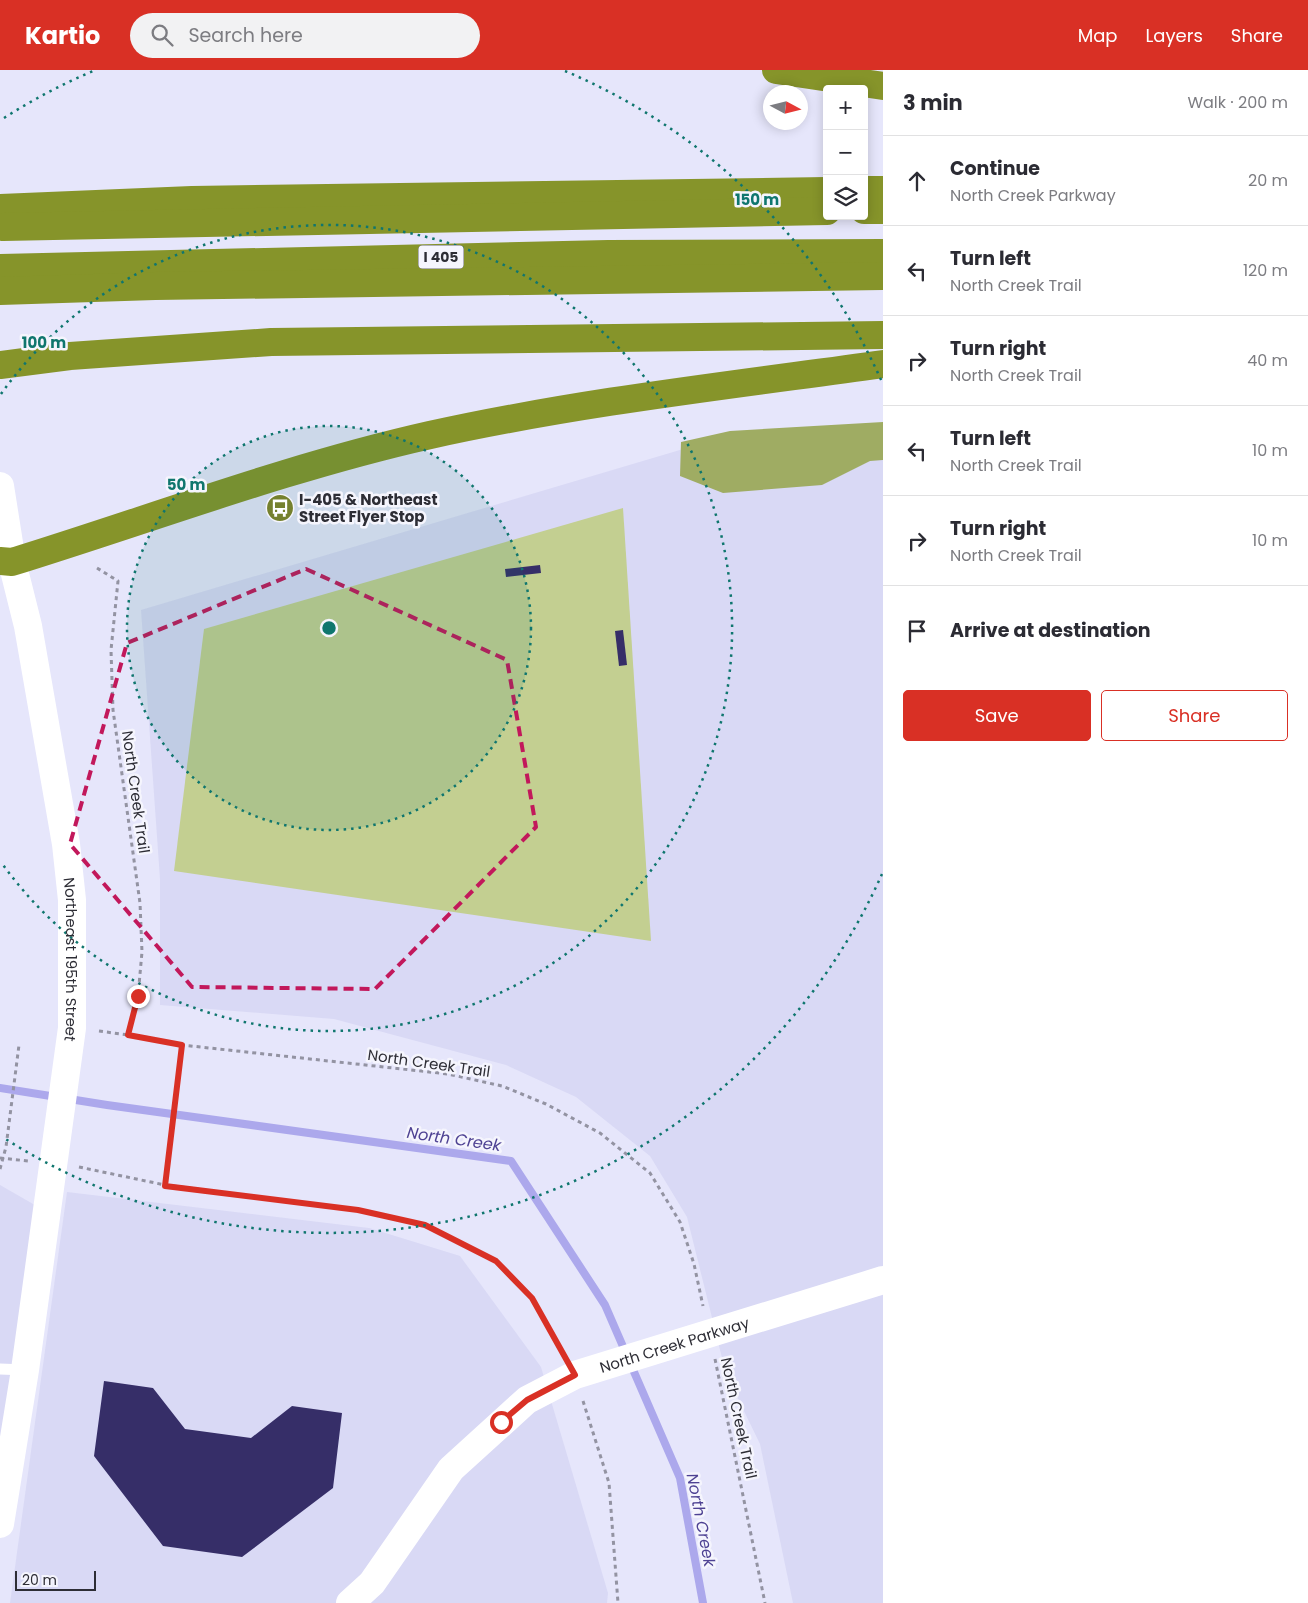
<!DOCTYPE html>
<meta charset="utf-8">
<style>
:root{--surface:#fff;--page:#f2f2f3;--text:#2b2b33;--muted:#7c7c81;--line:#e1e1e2;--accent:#d93025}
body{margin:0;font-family:Poppins,sans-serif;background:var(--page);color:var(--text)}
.controls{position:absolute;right:15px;top:15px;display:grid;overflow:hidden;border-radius:5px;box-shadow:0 2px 12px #0003}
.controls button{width:45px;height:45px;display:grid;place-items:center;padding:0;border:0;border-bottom:1px solid var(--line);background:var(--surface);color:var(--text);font:25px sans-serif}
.compass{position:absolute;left:763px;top:15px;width:45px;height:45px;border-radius:50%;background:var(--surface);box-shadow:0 2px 12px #0003;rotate:97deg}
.scale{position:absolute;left:15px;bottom:12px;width:81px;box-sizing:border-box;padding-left:5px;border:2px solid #2d2d35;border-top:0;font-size:14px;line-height:18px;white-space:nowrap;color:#2d2d35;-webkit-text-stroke:4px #f5f5fd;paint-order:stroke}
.stop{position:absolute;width:15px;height:15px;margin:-11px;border:4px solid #d93025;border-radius:50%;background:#fff}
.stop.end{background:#d93025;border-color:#fff;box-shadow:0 1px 5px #0008}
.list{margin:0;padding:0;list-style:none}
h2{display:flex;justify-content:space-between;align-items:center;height:65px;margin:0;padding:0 20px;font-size:21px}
h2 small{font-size:16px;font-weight:400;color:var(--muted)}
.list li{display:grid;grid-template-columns:32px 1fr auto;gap:15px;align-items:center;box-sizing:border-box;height:90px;padding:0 20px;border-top:1px solid var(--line)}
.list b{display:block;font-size:19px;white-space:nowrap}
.list p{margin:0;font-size:16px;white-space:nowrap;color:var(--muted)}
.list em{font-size:16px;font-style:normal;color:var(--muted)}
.actions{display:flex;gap:10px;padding:15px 20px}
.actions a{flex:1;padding:11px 0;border:1px solid var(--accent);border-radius:5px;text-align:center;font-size:18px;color:var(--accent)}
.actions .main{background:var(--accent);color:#fff}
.icon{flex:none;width:28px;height:28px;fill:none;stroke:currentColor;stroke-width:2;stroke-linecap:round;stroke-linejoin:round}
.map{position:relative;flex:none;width:883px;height:1533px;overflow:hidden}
header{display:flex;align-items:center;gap:30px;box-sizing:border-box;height:70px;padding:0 25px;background:var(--accent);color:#fff}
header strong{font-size:24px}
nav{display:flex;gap:28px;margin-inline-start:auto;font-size:18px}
.search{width:350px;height:45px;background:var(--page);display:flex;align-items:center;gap:12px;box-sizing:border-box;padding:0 18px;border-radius:28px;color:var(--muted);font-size:19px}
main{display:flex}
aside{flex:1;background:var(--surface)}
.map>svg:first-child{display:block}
.built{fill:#d9d9f5}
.green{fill:#c3cf91}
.forest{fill:#9fac63}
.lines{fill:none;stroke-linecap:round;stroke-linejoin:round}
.stream{stroke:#aca8ec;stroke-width:8}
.building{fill:#362e68}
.path{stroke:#9393a2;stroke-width:3;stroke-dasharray:4 4;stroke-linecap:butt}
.service{stroke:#fff;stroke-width:11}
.tertiary{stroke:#fff;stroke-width:28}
.secondary{stroke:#fff;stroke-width:28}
.motorway{stroke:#86942a;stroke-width:28}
.route{stroke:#d93025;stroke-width:6}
.marked{fill:none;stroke:#c2185b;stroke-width:4;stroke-dasharray:10 6;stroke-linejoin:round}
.ring{fill:none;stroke:#0f766e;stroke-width:2.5;stroke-dasharray:2.5 5}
.labels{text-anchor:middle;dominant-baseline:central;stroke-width:5;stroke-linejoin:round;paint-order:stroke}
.shield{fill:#f5f5fd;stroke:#696971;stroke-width:1}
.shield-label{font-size:14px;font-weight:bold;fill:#2d2d35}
.poi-label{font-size:15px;font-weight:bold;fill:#2d2d35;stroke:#f5f5fd;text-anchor:start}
.street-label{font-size:15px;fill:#2d2d35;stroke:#f5f5fd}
.water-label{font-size:16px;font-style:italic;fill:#4e4293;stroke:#f5f5fd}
.centre{fill:#0f766e;stroke:#f5f5fd;stroke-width:2.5}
.ring-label{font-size:15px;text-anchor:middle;font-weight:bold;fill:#0f766e;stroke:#f5f5fd;stroke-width:5;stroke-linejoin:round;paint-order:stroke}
</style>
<header>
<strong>Kartio</strong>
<div class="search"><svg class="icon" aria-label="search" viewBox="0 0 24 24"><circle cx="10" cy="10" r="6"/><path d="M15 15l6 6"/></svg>Search here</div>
<nav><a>Map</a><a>Layers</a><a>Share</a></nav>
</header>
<main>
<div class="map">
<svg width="883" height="1533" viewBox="0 0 883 1533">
<rect width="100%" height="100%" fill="#e6e6fb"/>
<g class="built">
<polygon points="883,369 883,1533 793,1533 760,1374 726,1304 687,1147 650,1086 576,1027 506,995 334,949 160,935 160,809 141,540 690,377"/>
<polygon points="0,1115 47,1142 0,1454"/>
<polygon points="67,1122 369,1158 460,1186 541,1297 608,1523 607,1533 10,1533"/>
</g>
<polygon class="green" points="623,438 651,871 174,801 204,559"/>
<polygon class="forest" points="883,352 883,390 870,391 822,415 723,423 680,406 681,372 730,361"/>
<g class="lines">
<polyline class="stream" points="0,1018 107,1035 511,1091 605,1235 680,1408 703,1533"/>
</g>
<g class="building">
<polygon points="540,495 541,503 506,507 505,499"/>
<polygon points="623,560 627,595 619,596 615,561"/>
<polygon points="104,1311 153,1318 185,1359 251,1368 292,1336 342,1343 333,1418 242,1487 163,1476 94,1386"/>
</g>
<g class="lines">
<g class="path">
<polyline points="97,498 118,511 111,580 113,640 140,833 142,882 138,926 128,965 182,975 448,1004 502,1016 546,1034 600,1063 650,1103 680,1152 694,1194 703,1236"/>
<polyline points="99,961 128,965"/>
<polyline points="0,1088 28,1091"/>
<polyline points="79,1097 165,1115 359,1140 425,1155 496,1191 532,1228 562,1281"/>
<polyline points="0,1099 6,1077 19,975"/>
<polyline points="165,1115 182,975"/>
<polyline points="715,1289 765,1533"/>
<polyline points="583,1331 609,1413 618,1533"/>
</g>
<polyline class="service" points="0,1299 25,1300"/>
<path class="tertiary" id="s1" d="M350 1533 372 1513 451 1399 527 1330 575 1305 883 1210"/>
<path class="secondary" id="s2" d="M0 416 12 492 28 556 66 774 72 830V958L25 1300 0 1454"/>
<g class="motorway">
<polyline points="776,0 883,16"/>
<polyline points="864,120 883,120"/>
<polyline points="0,138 192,130 827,121"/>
<polyline points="864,140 883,140"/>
<polyline points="3,157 827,141"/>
<polyline points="0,198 608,184 883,183"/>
<polyline points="0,221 155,216 883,206"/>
<polyline points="0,295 70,286 271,272 883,265"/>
<path d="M0 491 12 492C151 449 288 397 430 365 579 332 731 315 883 294"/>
</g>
</g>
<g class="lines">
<polyline class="route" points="138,926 128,965 182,975 165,1116 358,1140 425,1155 496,1191 532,1228 575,1305 527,1330 501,1352"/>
</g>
<path class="marked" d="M306 499 507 590 536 757 375 919 192 917 70 774 127 573Z"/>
<circle cx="329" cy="558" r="202" fill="#0f766e" fill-opacity=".12"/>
<g class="ring">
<circle cx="329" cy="558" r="202"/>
<path d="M1 324A403 403 0 1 1 1 792"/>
<path d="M882 804A605 605 0 0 1 4 1068M4 48A605 605 0 0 1 93 1M565 1A605 605 0 0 1 882 312"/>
</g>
<defs>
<g id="bus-disc" transform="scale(1.4375)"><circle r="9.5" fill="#75812e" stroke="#f5f5fd"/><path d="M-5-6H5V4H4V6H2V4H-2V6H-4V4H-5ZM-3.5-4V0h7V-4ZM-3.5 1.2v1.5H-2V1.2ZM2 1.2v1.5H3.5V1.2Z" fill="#fff"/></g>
</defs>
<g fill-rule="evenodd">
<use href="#bus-disc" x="280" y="438"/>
</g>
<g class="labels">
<rect class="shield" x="418.5" y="175.5" width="45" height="23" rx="4"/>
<g class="shield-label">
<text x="441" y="187">I 405</text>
</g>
<g class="poi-label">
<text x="299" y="429">I-405 &amp; Northeast<tspan x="299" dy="17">Street Flyer Stop</tspan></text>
</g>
<g class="street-label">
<text transform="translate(136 722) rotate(82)">North Creek Trail</text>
<text stroke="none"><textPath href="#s2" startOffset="480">Northeast 195th Street</textPath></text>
<text transform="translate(429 993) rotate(8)">North Creek Trail</text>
<text stroke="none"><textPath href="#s1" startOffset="429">North Creek Parkway</textPath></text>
<text transform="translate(739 1348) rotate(78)">North Creek Trail</text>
</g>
<g class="water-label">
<text transform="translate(454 1069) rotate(8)">North Creek</text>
<text transform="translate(701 1450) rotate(79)">North Creek</text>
</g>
</g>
<circle cx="329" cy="558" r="8" class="centre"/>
<g class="ring-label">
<text x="757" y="135">150 m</text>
<text x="44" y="278">100 m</text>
<text x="186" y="420">50 m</text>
</g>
</svg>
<div class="controls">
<button>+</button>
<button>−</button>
<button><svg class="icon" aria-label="layers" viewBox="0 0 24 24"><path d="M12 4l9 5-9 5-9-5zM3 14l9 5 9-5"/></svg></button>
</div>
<svg class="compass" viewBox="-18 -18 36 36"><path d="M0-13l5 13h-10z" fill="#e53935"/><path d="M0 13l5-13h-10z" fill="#7c7c81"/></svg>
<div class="scale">20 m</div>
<div class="stop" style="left:501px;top:1352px"></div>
<div class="stop end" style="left:138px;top:926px"></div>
</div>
<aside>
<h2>3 min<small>Walk · 200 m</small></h2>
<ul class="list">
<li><svg class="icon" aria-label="ahead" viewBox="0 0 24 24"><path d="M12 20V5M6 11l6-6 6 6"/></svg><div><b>Continue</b><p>North Creek Parkway</p></div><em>20 m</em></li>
<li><svg class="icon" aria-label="left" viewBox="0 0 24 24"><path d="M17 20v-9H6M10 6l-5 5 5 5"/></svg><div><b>Turn left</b><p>North Creek Trail</p></div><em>120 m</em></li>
<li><svg class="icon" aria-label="right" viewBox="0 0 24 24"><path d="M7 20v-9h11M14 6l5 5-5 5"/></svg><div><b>Turn right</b><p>North Creek Trail</p></div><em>40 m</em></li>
<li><svg class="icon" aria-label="left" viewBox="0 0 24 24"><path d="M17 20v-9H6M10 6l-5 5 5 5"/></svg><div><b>Turn left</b><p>North Creek Trail</p></div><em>10 m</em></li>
<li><svg class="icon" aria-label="right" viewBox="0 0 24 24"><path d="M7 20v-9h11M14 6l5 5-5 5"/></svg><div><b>Turn right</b><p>North Creek Trail</p></div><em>10 m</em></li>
<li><svg class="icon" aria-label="arrive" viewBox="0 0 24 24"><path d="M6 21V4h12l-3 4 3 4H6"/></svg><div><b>Arrive at destination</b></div></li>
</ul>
<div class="actions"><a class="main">Save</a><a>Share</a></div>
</aside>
</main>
